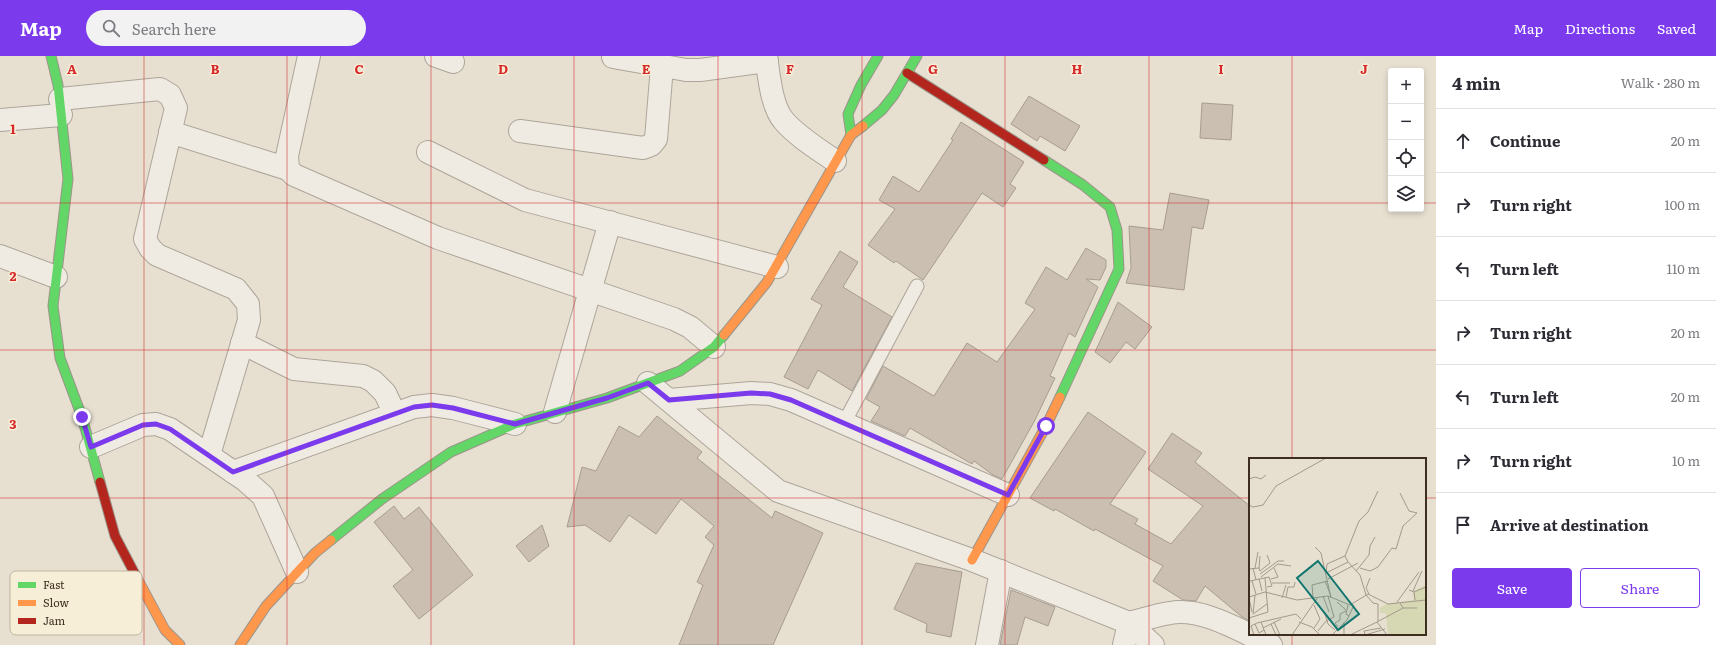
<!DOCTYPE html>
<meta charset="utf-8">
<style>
:root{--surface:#fff;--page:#f2f2f3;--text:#2b2b33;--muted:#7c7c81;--line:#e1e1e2;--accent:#7c3aed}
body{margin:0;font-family:Literata,serif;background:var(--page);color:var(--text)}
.controls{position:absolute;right:12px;top:12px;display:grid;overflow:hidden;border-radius:4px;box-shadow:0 2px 6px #0003}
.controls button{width:36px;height:36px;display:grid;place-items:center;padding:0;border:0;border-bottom:1px solid var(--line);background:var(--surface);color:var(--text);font:20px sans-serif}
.stop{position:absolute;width:12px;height:12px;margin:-9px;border:3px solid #7c3aed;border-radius:50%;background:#fff}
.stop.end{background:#7c3aed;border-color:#fff;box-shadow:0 1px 4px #0008}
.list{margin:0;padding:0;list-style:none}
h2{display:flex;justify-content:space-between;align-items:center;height:52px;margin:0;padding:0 16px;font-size:17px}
h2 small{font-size:13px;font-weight:400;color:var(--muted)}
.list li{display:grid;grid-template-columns:26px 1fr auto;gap:12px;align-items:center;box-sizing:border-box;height:64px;padding:0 16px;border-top:1px solid var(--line)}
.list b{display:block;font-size:15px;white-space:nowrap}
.list em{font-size:13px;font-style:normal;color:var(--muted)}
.actions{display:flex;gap:8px;padding:12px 16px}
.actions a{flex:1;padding:9px 0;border:1px solid var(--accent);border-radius:4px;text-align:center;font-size:14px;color:var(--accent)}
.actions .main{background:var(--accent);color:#fff}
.icon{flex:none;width:22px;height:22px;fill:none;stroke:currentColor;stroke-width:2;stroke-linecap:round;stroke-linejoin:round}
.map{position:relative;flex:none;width:1436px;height:589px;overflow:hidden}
header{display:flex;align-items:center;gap:24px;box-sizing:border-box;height:56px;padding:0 20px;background:var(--accent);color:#fff}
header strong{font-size:19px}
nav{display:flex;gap:22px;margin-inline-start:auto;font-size:14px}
.search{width:280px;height:36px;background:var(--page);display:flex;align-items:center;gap:10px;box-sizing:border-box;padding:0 14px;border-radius:22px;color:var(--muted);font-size:15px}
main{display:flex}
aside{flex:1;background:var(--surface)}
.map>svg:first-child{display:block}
.building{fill:#cbbfb2;stroke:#a89c90}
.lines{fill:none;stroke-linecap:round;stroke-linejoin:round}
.lane-casing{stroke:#ada599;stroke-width:15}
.street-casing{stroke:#ada599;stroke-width:24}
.fast-casing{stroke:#9c958a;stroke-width:11}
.slow-casing{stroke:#9c958a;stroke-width:11}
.jam-casing{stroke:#9c958a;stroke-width:11}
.lane{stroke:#efebe3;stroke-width:13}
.street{stroke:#efebe3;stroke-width:22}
.fast{stroke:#63d668;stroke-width:9}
.slow{stroke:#ff974d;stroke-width:9}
.jam{stroke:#b3261e;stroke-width:9}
.route{stroke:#7c3aed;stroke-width:5}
.grid{fill:none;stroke:#d62828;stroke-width:1;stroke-opacity:0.55}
.inset-road{fill:none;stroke:#a3998a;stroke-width:1}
.view{fill:#0f766e;fill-opacity:0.15;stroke:#0f766e;stroke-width:2}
.inset-edge{fill:none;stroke:#3d2e20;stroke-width:2}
.key{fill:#f7eed8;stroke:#bfb4a1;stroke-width:1}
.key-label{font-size:11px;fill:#3d2e20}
.grid-label{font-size:13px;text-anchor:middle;font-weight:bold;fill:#d62828;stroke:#f7eed8;stroke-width:3;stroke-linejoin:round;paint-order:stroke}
</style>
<header>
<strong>Map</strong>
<div class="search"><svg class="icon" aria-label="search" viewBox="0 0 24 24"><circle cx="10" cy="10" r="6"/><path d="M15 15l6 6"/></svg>Search here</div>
<nav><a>Map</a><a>Directions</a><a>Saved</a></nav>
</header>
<main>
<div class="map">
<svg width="1436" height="589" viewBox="0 0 1436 589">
<rect width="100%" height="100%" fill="#e7e0d1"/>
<g class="building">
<polygon points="1029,40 1080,70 1065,95 1040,80 1037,85 1011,68"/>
<polygon points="1202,47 1233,49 1231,84 1200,82"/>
<polygon points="961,66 1024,106 1010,128 1016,132 1003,151 982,137 923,224 896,205 894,207 868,189 895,153 879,144 893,120 919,136 953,84 951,83"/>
<polygon points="1170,137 1209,144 1203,173 1192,171 1184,234 1126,227 1131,212 1129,170 1163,174"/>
<polygon points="1086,192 1106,204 1106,211 1100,224 1086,223 1098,231 1075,281 1069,277 1050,320 1055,322 1035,364 1002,423 993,419 974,405 972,408 910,372 905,380 871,365 880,351 866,343 883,310 934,340 967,287 997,306 1035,253 1025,247 1046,211 1067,224"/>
<polygon points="840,195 858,206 843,231 892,261 852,335 818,314 808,333 784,321 822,249 811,243"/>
<polygon points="1118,246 1152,271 1135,293 1126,286 1110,307 1095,296"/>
<polygon points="1088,356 1146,396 1110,448 1138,463 1135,468 1171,488 1203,450 1148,413 1172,377 1202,397 1195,406 1250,450 1250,565 1242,561 1205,530 1196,545 1183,544 1153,525 1163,510 1095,473 1094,475 1055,453 1054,455 1030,442"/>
<polygon points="657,360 702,396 697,402 772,462 775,455 823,477 773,589 679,589 703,529 697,526 714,489 705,481 714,470 681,443 656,478 629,459 610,486 585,469 567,471 582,411 596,415 619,370 639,381"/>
<polygon points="394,450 404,463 419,451 473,519 419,563 393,530 413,514 374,466"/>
<polygon points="542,469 549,490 529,506 516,490"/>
<polygon points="916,507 962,516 951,581 926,576 927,568 894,553"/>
<polygon points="1011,534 1055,551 1048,570 1025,561 1017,589 1000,589"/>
</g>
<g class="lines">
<g class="lane-casing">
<polyline id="lane" points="844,367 917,230"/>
</g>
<g class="street-casing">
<g id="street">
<polyline points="309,0 287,100 288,113 294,119 438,182 674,263 690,271 714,291"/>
<polyline points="436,0 453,6"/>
<path d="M766 0C769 19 771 50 784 65 798 81 818 93 835 105"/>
<polyline points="613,1 686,14 700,14 767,5"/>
<polyline points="60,43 160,33 170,39 176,52 145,183 150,192 157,199 236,233 248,248 249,264 209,399"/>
<polyline points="0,64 61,59"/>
<polyline points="520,75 643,92 651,89 656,83 662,10"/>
<polyline points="170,76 288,113"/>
<polyline points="428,96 525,144 777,211"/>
<polyline points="0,200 56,221"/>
<polyline points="242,287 294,313 363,320 373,325 385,337 395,358"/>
<polyline points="648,327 778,435 972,504 1129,567 1153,589"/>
<polyline points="669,344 751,337 770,338 791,344 1008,439"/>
<polyline points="555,356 610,166"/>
<polyline points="91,391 143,369 156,368 170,373 245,424 263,440 297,516"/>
<polyline points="233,416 414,351 432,349 453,352 515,368"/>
<path d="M1129 567C1142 564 1156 559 1170 557 1203 551 1242 576 1271 589"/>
<polyline points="987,589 1001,515"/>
<polyline points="1124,589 1129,567"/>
</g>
</g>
<g class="fast-casing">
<g id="fast">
<polyline points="51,0 58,29 68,123 53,250 60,302 82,361 100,426"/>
<polyline points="863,70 882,54 894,39 917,0"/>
<polyline points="851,79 848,58 861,29 878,0"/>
<polyline points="1044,104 1083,129 1110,151 1117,174 1119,213 1060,341"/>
<polyline points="331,484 382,443 451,396 515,368 607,342 680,315 714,291 724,279"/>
</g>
</g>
<g class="slow-casing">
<g id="slow">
<polyline points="724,279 767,226 851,79 863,70"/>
<polyline points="972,504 1046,370 1060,341"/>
<polyline points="137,522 165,574 180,589"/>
<polyline points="240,589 266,550 315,497 331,484"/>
</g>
</g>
<g class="jam-casing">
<g id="jam">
<polyline points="907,17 1044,104"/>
<polyline points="100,426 115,480 137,522"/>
</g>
</g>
<use href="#lane" class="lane"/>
<use href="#street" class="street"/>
<use href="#fast" class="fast"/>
<use href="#slow" class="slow"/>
<use href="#jam" class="jam"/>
</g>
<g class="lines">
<polyline class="route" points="82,361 91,391 143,369 156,368 170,373 233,416 414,351 432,349 453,352 515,368 607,342 648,327 669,344 751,337 770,338 791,344 1008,439 1046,370"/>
</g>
<path class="grid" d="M144 0V589M287 0V589M431 0V589M574 0V589M718 0V589M862 0V589M1005 0V589M1149 0V589M1292 0V403M0 147H1391M1421 147H1436M0 294H1436M0 442H1250M1425 442H1436M1292 578V589"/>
<g transform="translate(1249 402)">
<rect width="177" height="177" fill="#e7e0d1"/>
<path d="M177 127V177H139L137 155H131V150L137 146 165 142 164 133Z" fill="#d6d7b3"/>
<path class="inset-road" d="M0 21 6 19 12 21 17 17M0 47 4 49 14 47 27 28 77 0M66 89 72 95 82 140M99 104 96 98 110 63 119 54 129 33M4 110 7 122M6 110 9 94M10 110 11 98M111 110 121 113 129 109 143 90 147 91 154 68 168 55 160 53 151 35M0 111 10 110 11 113M11 113 21 105 18 97M107 113 120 97 121 88 126 79M77 115 99 104 111 117 117 137 124 145 129 146M77 115 78 106 96 98M11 116 29 103H35M12 119 29 106 42 108M10 121 13 133M22 121 29 119 25 110M79 121 109 105M1 123 20 119 23 128 18 129M3 123 7 136M76 123 82 138M23 125H41M160 132 165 134 166 142M164 133 173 113M165 134 177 129M120 136 117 130 121 120M74 138 80 154M0 139 16 134 48 142 79 138 101 147 119 136 139 146 177 142M37 139 39 129H45L46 124M64 139 63 127 79 123M0 140 3 154M33 140 37 127M88 144 97 152M148 144 170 114M99 147 97 156 100 158M154 150H168M4 156 6 137M4 156 18 146M76 156 79 166 86 172M0 160 19 154 16 120M129 163V146M12 164 17 177M25 164 31 177M50 164 63 169 71 177M95 164V177M6 166 10 175 15 172M22 166 27 177M89 169 86 165 91 162V156L97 153M14 170 32 161M65 170 71 161 65 147M69 173 77 163 85 159 79 138M116 176 115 173 132 170M5 177 2 168 8 165 47 156 52 161M43 177 69 139M83 177 98 162 105 147M101 177 128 164M116 177 136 171M138 177 128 164 154 150 151 145"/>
<path class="view" d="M69 103 110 156 89 172 48 120Z"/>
<rect width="177" height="177" class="inset-edge"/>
</g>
<rect x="10" y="515" width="132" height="64" rx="6" class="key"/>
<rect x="18" y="526" width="18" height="6" fill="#63d668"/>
<rect x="18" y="544" width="18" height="6" fill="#ff974d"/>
<rect x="18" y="562" width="18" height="6" fill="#b3261e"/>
<g class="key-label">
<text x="43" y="533">Fast</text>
<text x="43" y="551">Slow</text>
<text x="43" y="569">Jam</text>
</g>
<g class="grid-label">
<text x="72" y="18">A</text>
<text x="215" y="18">B</text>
<text x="359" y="18">C</text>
<text x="503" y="18">D</text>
<text x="646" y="18">E</text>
<text x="790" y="18">F</text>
<text x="933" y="18">G</text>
<text x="1077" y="18">H</text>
<text x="1221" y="18">I</text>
<text x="1364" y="18">J</text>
<text x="13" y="78">1</text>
<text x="13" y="225">2</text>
<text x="13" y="373">3</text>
</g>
</svg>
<div class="controls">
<button>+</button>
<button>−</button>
<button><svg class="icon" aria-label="locate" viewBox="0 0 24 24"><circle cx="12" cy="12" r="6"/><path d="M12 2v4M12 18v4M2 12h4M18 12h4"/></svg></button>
<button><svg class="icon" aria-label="layers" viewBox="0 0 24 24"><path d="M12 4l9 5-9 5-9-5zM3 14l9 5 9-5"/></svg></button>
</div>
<div class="stop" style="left:1046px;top:370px"></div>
<div class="stop end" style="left:82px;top:361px"></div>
</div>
<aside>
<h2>4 min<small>Walk · 280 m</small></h2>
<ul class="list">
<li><svg class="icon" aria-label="ahead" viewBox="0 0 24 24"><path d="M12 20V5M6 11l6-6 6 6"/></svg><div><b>Continue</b></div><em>20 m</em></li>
<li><svg class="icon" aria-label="right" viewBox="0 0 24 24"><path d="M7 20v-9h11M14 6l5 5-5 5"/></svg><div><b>Turn right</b></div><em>100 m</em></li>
<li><svg class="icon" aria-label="left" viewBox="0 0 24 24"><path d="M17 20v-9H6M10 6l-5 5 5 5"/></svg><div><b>Turn left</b></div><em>110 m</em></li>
<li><svg class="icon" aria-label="right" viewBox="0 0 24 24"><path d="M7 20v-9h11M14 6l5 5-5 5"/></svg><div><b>Turn right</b></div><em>20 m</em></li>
<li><svg class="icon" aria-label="left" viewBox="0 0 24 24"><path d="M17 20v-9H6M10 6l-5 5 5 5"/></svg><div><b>Turn left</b></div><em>20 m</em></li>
<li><svg class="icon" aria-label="right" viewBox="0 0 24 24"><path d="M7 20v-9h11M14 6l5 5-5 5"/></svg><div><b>Turn right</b></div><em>10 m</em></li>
<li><svg class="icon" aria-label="arrive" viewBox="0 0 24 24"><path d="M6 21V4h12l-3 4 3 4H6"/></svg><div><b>Arrive at destination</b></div></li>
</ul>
<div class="actions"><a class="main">Save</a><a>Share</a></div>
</aside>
</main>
